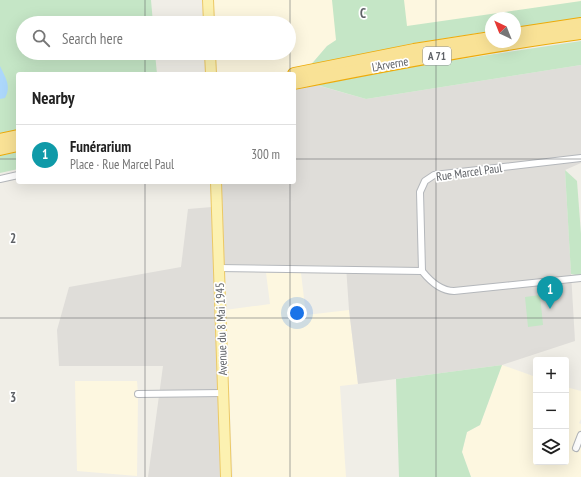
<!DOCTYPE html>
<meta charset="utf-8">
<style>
:root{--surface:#fff;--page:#f6f6f6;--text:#222;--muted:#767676;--line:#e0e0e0;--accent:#e24c3b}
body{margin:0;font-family:"PT Sans Narrow",sans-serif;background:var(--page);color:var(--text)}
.controls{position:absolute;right:12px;bottom:12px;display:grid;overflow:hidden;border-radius:4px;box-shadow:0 4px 16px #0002}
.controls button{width:36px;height:36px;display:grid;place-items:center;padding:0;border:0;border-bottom:1px solid var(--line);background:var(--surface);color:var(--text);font:20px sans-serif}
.compass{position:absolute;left:485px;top:12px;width:36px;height:36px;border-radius:50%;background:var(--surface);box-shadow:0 4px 16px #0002;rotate:317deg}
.you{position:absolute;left:297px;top:313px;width:14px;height:14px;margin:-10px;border:3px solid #fff;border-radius:50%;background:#1a73e8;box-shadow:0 0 0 6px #1a73e833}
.badge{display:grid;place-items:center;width:26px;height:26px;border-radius:50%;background:var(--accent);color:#fff;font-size:13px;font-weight:700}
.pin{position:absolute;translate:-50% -33px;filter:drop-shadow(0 1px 2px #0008)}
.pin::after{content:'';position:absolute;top:21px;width:14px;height:12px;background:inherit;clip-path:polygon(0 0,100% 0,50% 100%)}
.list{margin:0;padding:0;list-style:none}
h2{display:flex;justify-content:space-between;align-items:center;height:52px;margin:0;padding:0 16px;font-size:17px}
h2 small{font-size:13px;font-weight:400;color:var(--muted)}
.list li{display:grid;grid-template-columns:26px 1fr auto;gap:12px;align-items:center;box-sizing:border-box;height:60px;padding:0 16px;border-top:1px solid var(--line)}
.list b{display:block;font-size:15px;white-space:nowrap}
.list p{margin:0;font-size:13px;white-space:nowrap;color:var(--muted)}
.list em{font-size:13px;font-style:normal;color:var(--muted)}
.icon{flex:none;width:22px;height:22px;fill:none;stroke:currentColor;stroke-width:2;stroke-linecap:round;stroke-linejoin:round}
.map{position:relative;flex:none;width:581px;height:477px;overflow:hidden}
.search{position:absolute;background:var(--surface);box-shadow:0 4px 16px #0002;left:16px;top:16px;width:280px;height:44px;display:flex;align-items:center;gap:10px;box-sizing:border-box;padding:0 14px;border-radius:22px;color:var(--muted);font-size:15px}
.panel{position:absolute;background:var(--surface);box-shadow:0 4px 16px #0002;left:16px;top:72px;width:280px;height:112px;border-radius:4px}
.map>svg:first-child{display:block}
.commercial{fill:#fdf7e0}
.industrial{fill:#dfddd9}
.green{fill:#c5e6c6}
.water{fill:#acd7fb}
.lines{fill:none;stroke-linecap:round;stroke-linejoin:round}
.minor-casing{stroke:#b4b7bb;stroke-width:8}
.primary-casing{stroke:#ecc965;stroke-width:12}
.motorway-casing{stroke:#edab0a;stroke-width:14}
.minor{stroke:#fff;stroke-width:6}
.primary{stroke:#fcf1b1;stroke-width:10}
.motorway{stroke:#f9e296;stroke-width:12}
.grid{fill:none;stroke:#5f6267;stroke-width:1;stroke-opacity:0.55}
.labels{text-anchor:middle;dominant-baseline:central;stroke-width:3.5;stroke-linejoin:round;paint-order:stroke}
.shield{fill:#fff;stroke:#8f9195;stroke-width:1}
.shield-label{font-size:11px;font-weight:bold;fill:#5f6267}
.street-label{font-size:12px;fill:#5f6267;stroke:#fff}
.grid-label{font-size:13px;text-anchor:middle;font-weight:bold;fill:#5f6267;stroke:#fff;stroke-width:3.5;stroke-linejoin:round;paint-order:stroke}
</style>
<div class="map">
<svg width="581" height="477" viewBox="0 0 581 477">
<rect width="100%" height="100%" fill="#f0eee7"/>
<g class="commercial">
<polygon points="213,0 581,0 581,3 336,41 327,46 309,67 277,74 216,74 215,53 289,53 289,23 214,23"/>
<polygon points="266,273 301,273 306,315 349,310 358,384 340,386 346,477 233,477 225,310 270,304"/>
<polygon points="502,365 536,377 536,462 566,462 566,387 581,391 581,419 579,423 581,424 581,477 471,477 462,452 467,432 480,425"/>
<polygon points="75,381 137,381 138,394 137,476 77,471"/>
</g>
<g class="industrial">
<polygon points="581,65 581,163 565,170 575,341 502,365 358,384 349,310 346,266 224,264 219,182 294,182 294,90 316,85 366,99"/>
<polygon points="212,207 212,229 218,334 221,477 148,477 163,366 59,366 57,330 69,287 181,267 188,209"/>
</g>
<g class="green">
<polygon points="0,0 151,0 153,23 23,23 23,53 155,53 157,74 18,74 18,147 3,155 18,152 18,169 0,173"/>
<polygon points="332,0 404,0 407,26 581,1 581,18 515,28 515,18 491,18 491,31 409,44 309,67 327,46 336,40"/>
<polygon points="581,41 581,65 366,99 317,85 421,65"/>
<polygon points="565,170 577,181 581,234 581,276 571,274"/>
<polygon points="540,295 543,325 528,327 525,297"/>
<polygon points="502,365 480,425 467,432 462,452 471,477 399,477 396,379"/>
</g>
<path class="water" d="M0 66C5 77 12 86 5 98L0 99Z"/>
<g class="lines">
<g class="minor-casing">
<g id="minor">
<polyline points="0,179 18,175"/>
<path d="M218 268 422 271C430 281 441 291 454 291L581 278"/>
<polyline points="422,271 420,192 425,181 434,175 581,158"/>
<polyline points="138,394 223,393"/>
<polyline points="576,448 581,435"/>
</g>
</g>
<g class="primary-casing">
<g id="primary">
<polyline points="208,0 209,23"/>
<polyline points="210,53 211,74"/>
<polyline points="216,182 226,477"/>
</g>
</g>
<g class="motorway-casing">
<g id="motorway">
<polyline points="515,34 581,24"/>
<polyline points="294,74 414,50 491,38"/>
<path d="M294 83C389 64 485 46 581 33"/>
<polyline points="0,140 18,136"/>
<polyline points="0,149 18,145"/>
</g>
</g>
<use href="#minor" class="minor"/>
<use href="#primary" class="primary"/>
<use href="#motorway" class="motorway"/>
</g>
<path class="grid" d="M145 0V23M290 0V74M436 0V477M145 53V74M0 159H18M294 159H581M145 182V477M290 182V477M0 318H581"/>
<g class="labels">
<rect class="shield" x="423" y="47" width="28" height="18" rx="3"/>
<g class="shield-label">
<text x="437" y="56">A 71</text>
</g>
<g class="street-label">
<text transform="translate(390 64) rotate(-10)">L'Arverne</text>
<text transform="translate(469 172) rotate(-8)">Rue Marcel Paul</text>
<text transform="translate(221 329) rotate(-92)">Avenue du 8 Mai 1945</text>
</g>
</g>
<g class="grid-label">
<text x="363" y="18">C</text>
<text x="13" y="243">2</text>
<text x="13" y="402">3</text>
</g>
</svg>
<div class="controls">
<button>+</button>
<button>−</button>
<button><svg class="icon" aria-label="layers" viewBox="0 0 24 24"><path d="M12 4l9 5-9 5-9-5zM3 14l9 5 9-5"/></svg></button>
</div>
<svg class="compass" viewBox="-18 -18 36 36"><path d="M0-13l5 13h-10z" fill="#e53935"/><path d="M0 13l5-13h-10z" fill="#767676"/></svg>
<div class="you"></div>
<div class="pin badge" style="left:550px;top:309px;background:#0f9aa8">1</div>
<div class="search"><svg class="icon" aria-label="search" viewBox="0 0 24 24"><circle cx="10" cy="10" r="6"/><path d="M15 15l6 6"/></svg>Search here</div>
<section class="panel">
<h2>Nearby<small></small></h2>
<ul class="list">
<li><span class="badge" style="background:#0f9aa8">1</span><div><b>Funérarium</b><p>Place · Rue Marcel Paul</p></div><em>300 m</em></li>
</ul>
</section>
</div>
